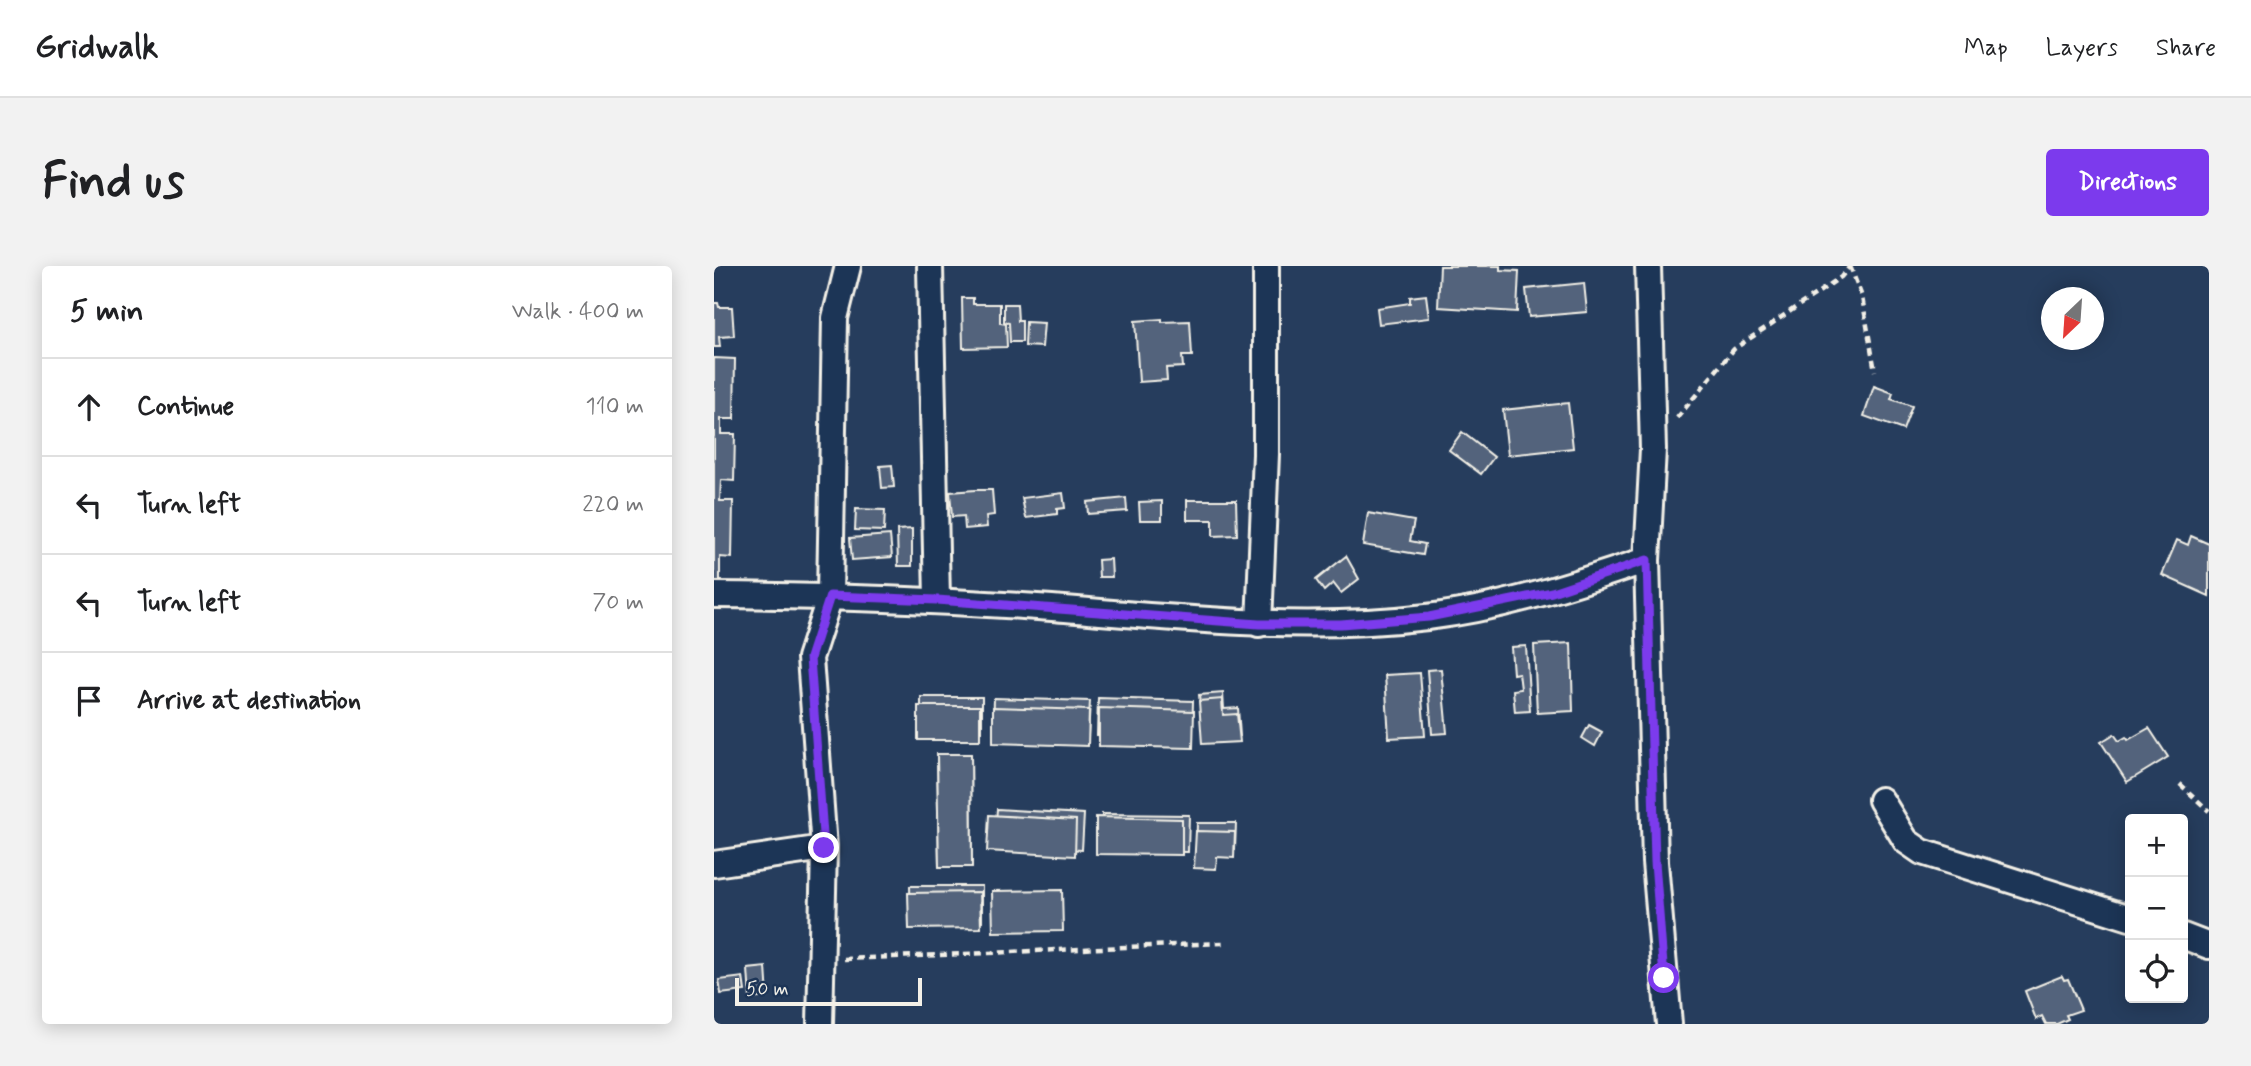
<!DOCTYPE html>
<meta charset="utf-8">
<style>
:root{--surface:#fff;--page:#f2f2f2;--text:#202124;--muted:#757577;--line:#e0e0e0;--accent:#7c3aed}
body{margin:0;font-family:Mynerve,sans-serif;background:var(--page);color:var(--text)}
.controls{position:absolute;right:21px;bottom:21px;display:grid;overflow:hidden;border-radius:7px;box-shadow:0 4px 18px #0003}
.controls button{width:63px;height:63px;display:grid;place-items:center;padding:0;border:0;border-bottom:2px solid var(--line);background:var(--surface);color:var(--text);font:35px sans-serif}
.compass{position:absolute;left:1327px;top:21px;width:63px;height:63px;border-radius:50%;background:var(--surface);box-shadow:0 4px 18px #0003;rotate:205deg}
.scale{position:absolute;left:21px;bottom:18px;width:187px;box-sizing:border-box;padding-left:7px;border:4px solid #f4f1e8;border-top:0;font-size:19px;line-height:24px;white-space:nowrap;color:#f4f1e8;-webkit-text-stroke:5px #1d3557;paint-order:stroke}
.stop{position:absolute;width:21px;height:21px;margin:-16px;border:5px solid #7c3aed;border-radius:50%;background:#fff}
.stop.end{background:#7c3aed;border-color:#fff;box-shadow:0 2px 7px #0008}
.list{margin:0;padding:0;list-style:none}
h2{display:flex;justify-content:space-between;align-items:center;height:91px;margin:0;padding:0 28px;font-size:30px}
h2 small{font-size:23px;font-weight:400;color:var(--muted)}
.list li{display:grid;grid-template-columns:46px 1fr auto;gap:21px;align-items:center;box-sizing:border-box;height:98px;padding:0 28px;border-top:2px solid var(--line)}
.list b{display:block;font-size:26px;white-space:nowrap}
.list em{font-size:23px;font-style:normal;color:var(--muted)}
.icon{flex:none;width:38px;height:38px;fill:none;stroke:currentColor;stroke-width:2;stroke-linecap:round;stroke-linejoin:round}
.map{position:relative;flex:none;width:1495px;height:758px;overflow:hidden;border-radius:7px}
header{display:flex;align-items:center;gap:42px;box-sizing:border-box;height:98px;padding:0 35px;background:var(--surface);border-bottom:2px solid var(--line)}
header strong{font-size:33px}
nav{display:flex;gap:38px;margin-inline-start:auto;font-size:24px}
.intro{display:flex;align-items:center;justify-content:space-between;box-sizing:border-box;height:168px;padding:0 42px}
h1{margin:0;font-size:49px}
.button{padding:18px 32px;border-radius:7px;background:var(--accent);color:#fff;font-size:24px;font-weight:700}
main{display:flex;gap:42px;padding:0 42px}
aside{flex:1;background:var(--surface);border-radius:7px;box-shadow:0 4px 18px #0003}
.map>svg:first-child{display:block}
.building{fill:#52647b;stroke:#f4f1e8;stroke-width:2}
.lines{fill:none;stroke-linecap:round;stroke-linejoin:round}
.minor-casing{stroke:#f4f1e8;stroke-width:30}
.path{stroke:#f4f1e8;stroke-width:4.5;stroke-dasharray:7 5;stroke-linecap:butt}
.minor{stroke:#1d3557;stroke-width:24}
.route{stroke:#7c3aed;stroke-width:9}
</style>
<header>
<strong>Gridwalk</strong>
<nav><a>Map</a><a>Layers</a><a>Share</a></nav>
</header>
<div class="intro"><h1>Find us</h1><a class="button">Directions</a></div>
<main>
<aside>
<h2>5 min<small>Walk · 400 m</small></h2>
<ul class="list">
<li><svg class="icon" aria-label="ahead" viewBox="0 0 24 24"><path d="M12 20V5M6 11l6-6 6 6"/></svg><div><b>Continue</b></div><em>110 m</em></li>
<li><svg class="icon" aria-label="left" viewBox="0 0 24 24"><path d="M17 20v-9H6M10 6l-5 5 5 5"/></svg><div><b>Turn left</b></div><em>220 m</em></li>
<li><svg class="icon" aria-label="left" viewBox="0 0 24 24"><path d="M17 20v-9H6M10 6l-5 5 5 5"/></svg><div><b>Turn left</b></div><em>70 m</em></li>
<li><svg class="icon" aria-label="arrive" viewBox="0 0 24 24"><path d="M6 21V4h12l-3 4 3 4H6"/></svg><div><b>Arrive at destination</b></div></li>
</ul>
</aside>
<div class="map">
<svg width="1495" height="758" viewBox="0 0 1495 758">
<rect width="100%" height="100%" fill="#263d5d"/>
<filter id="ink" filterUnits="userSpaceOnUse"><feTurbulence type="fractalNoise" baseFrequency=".0143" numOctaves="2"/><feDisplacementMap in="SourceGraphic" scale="14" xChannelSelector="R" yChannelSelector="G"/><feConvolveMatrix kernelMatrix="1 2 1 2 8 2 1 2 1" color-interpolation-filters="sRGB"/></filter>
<g filter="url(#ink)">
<g class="building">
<polygon points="726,0 786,0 786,4 805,5 803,46 724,41"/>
<polygon points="870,17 873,46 815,51 812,23"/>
<polygon points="712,29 715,52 665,58 663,42 696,37 696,31"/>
<polygon points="248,32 259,32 259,38 286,38 286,57 292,58 293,81 249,82"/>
<polygon points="0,37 4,37 5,41 18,41 20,70 5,71 6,81 0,81"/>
<polygon points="290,38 303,38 304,55 308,55 308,76 296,76 295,57 290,56"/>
<polygon points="448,53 448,56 476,55 478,90 468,90 469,101 452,102 453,114 425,116 421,55"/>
<polygon points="312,56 330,57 328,81 311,80"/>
<polygon points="0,92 21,93 20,153 7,153 7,168 21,168 20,215 7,214 6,235 19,235 18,292 6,291 6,315 0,315"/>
<polygon points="1160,120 1179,127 1177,133 1198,140 1189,164 1150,150"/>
<polygon points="854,137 859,182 794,189 789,144"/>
<polygon points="748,166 780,191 767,208 735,184"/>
<polygon points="178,199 180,221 168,222 166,200"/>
<polygon points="261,224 278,224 280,249 272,250 273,261 251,263 250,250 238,251 236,226"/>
<polygon points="349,227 351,242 343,243 343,248 312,252 308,232"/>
<polygon points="412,232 413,245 374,248 373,236"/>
<polygon points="473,234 522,234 523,269 499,270 499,254 473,254"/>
<polygon points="448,235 448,254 426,254 425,236"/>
<polygon points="142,243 171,244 170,265 141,264"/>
<polygon points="654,247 700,255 696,275 711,278 709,289 649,279"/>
<polygon points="198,263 198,300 184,300 183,264"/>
<polygon points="176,269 178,291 138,294 136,272"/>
<polygon points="1477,270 1495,278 1495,330 1448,309 1463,274 1474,279"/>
<polygon points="632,290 645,313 627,327 619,317 610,325 602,314"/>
<polygon points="397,293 398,311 385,311 384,294"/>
<polygon points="857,377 859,445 823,447 820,379"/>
<polygon points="812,380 816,445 801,446 799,424 807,423 805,407 799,408 797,381"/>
<polygon points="727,403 733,467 718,468 713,404"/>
<polygon points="706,407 711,470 675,472 671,409"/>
<polygon points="509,427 510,443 524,442 526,470 489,472 485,429"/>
<polygon points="207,431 268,431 268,466 207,465"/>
<polygon points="280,432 376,435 374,471 279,468"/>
<polygon points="384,432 479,435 478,472 383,469"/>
<polygon points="508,433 509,449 523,448 526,476 488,478 485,435"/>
<rect x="204" y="440" width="62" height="34"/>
<polygon points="279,441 375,444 374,480 279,477"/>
<polygon points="385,442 480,445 479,482 385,480"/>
<polygon points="875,459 888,466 881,480 868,472"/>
<polygon points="1435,462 1454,491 1413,516 1387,476 1400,468 1405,475 1412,471 1414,474"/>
<polygon points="223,488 257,488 258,601 225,601"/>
<polygon points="223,488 257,488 258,601 225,601"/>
<polygon points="283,543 370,548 368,584 280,579"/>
<polygon points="388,548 475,549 474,586 388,585"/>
<polygon points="275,549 362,554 361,590 273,585"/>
<polygon points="382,551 468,553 468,589 382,588"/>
<polygon points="483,557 522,557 521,584 504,583 503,594 482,594"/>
<polygon points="482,565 521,566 520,592 503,591 502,603 480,602"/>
<polygon points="196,620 268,620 268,655 197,656"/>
<polygon points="348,624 349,665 279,666 278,625"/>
<polygon points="266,626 267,662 195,663 194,627"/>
<polygon points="52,701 54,731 36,733 34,703"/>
<polygon points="1348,710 1350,714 1354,713 1367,744 1352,749 1354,753 1343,758 1332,758 1328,750 1322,753 1311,725"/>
<polygon points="29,711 31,725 7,728 5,714"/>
</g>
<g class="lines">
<g class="minor-casing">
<g id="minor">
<polyline points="216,0 223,334"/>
<polyline points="934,0 939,183 933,294 941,596 955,758"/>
<path d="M0 329C113 330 225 334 338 342 463 352 588 366 713 351 788 342 861 318 933 294"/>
<polyline points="545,358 552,188 552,0"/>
<polyline points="1167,534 1192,575 1208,586 1416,652"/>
<polyline points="0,598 110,582"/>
<polyline points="1469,670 1495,680"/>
<polyline points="106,758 110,582 96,392 116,330 121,52 134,0"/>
</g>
</g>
<g class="path">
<polyline points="1136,0 1148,31 1161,105"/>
<polyline points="963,152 1020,83 1127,11 1136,0"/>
<polyline points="1466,518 1495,545"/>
<polyline points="130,693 509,677"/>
</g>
<use href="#minor" class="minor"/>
</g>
</g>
<g class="lines" filter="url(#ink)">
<polyline class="route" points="110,582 96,392 116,330 223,334 545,358 627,358 715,351 838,326 933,294 941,596 950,712"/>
</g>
</svg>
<div class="controls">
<button>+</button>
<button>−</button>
<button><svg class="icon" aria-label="locate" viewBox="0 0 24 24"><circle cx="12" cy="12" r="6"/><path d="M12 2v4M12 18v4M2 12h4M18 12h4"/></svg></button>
</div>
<svg class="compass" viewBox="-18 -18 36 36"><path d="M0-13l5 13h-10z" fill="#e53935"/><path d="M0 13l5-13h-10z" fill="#757577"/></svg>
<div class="scale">50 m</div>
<div class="stop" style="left:950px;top:712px"></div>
<div class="stop end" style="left:110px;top:582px"></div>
</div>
</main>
